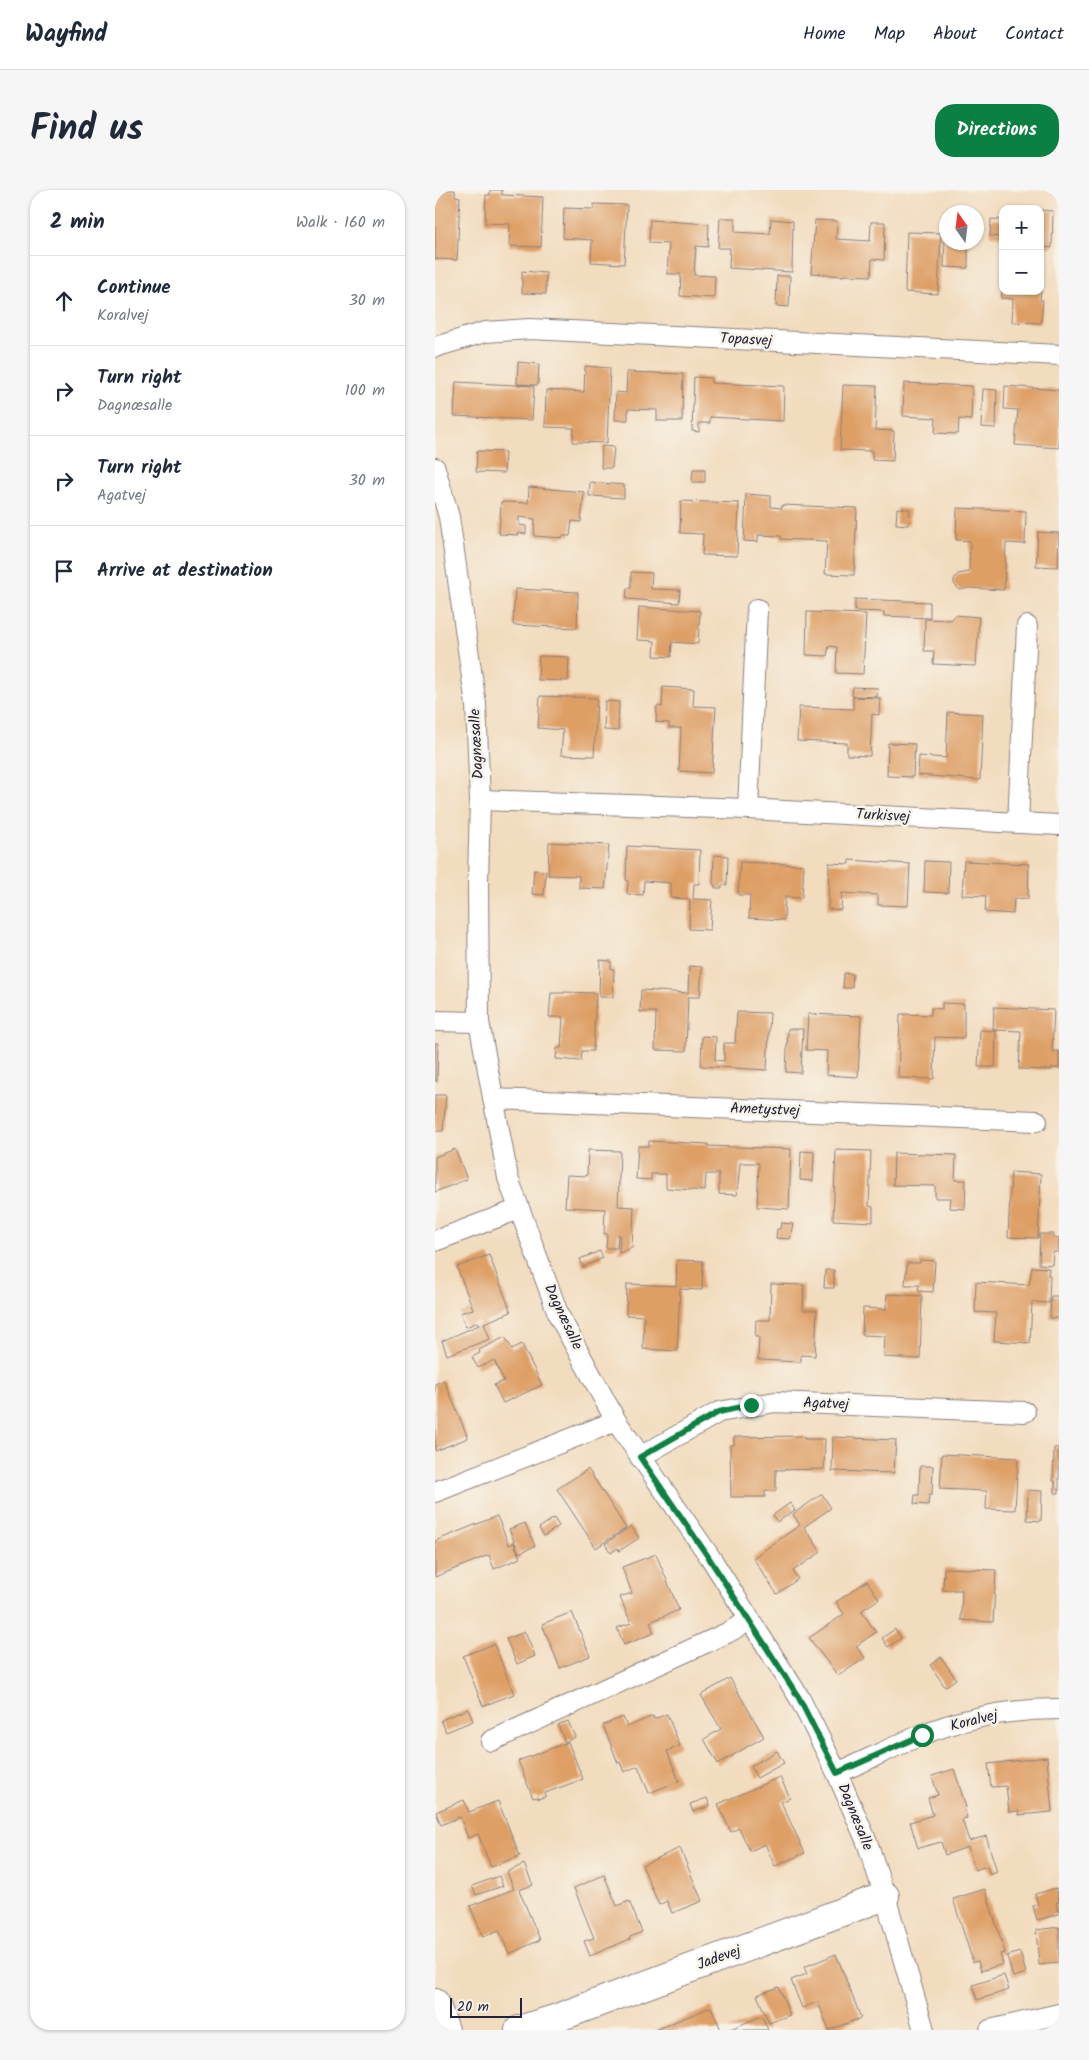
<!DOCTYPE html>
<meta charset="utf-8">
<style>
:root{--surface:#fff;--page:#f6f6f7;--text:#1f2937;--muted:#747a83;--line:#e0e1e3;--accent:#0b8043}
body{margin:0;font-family:Kalam,sans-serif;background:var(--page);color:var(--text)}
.controls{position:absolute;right:15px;top:15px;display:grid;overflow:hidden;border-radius:10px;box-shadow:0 1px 4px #0004}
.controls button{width:45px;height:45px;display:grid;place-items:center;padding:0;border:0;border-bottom:1px solid var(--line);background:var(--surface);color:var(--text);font:25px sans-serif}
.compass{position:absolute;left:504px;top:15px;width:45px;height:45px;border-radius:50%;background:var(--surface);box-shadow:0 1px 4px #0004;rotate:346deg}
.scale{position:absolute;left:15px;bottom:12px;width:72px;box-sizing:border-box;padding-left:5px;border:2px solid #22223b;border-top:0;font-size:14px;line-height:18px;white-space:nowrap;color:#22223b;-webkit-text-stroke:4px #f7f3e8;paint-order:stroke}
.stop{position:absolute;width:15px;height:15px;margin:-11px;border:4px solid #0b8043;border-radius:50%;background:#fff}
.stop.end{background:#0b8043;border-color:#fff;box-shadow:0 1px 5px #0008}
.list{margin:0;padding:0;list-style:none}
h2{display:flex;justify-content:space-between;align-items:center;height:65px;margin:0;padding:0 20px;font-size:21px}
h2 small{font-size:16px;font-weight:400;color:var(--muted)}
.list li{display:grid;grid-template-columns:32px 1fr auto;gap:15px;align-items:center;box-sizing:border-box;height:90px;padding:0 20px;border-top:1px solid var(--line)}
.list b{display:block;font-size:19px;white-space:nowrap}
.list p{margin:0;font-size:16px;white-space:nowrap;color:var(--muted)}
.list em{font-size:16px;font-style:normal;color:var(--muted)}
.icon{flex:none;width:28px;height:28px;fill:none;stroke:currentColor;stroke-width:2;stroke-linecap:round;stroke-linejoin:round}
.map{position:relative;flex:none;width:624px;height:1840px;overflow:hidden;border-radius:20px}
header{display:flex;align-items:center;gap:30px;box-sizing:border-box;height:70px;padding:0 25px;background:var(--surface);border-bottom:1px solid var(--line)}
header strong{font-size:24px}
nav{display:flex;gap:28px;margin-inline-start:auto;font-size:18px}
.intro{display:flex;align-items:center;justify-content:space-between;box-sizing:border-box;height:120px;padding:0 30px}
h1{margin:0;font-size:35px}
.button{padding:12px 22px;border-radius:20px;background:var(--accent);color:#fff;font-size:18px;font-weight:700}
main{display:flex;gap:30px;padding:0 30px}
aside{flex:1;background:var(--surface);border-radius:20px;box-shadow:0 1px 4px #0004}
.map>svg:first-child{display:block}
.building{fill:#de9f65}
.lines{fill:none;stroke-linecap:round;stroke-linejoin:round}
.street-casing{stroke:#8a7f7c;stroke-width:22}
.secondary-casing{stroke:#8a7f7c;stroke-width:30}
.street{stroke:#fff;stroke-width:20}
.secondary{stroke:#fff;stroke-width:28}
.route{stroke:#0b8043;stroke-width:6}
.labels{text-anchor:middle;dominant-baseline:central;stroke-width:5;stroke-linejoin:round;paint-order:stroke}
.street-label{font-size:15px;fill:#22223b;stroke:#f7f3e8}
</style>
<header>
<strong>Wayfind</strong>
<nav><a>Home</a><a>Map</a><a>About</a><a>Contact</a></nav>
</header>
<div class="intro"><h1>Find us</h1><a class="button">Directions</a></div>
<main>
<aside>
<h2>2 min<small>Walk · 160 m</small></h2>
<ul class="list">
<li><svg class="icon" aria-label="ahead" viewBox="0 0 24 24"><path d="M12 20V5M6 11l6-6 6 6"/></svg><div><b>Continue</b><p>Koralvej</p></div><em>30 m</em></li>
<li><svg class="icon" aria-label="right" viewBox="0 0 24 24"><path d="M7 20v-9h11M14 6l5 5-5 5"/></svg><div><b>Turn right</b><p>Dagnæsalle</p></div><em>100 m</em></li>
<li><svg class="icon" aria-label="right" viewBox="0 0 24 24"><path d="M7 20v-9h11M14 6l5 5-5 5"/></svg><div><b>Turn right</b><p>Agatvej</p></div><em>30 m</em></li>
<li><svg class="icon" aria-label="arrive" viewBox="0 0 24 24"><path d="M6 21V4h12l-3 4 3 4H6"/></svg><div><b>Arrive at destination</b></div></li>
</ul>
</aside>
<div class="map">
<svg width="624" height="1840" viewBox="0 0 624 1840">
<rect width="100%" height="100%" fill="#f7f3e8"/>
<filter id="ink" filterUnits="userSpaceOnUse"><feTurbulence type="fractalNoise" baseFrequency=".02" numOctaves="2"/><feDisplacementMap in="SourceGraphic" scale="10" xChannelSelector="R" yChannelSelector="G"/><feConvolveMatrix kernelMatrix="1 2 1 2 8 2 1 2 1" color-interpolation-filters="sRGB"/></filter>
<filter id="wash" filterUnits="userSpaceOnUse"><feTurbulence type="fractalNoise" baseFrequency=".0096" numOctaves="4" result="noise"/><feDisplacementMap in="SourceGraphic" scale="20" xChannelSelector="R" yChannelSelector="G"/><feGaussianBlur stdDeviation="1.12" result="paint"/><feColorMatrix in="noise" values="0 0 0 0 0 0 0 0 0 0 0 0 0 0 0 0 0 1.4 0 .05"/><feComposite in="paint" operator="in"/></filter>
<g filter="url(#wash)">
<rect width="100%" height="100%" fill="#f2dcbe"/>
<g id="blocks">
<g class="building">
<polygon points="0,0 20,0 20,6 25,7 22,70 0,69"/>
<polygon points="55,0 67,0 67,5 108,7 106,57 74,56 75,34 50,33 51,5 55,5"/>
<polygon points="159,14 192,15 189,74 156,72 157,50 128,48 129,18 159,19"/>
<polygon points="605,20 618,21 617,58 608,57 607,76 605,76"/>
<polygon points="285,28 300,28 300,42 335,44 336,29 358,31 357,82 294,78 295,58 283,58"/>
<polygon points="556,29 568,30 568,47 555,46"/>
<polygon points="215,30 274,34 273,57 261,56 259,85 280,86 279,108 245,106 246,84 232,84 234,54 214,53"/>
<polygon points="380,30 402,31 401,49 435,51 436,32 450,32 449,70 437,69 436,86 409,85 409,86 376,83"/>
<polygon points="472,42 506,43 503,104 470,102"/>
<polygon points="510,47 512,47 512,52 533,52 533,78 509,77"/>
<polygon points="87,81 111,83 111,104 87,103"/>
<polygon points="342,86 355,86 354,117 341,116"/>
<polygon points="567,101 606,101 605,110 608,110 606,133 577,132 578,109 566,108"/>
<polygon points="83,172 104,174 103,195 82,194"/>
<polygon points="150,176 175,178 172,253 138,252 139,238 110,237 111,200 149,202"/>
<polygon points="192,182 248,184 247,231 222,231 222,220 193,219 193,230 180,230 181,202 191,203"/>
<polygon points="259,187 276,188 276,193 349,196 348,231 275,227 275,233 264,233 264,242 257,241"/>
<polygon points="21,192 99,196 97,230 19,226"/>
<polygon points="469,193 537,196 536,230 524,229 523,244 500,243 501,228 468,226"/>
<polygon points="408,195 442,196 440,240 459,241 458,271 437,270 437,261 405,260"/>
<polygon points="570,196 624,200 624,258 580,255 583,220 569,219"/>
<polygon points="548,199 562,200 561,238 546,237"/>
<polygon points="167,256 179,257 177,278 166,278"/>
<polygon points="42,261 70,262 69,283 41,282"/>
<polygon points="258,279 270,279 270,292 257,292"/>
<polygon points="155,292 189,295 189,308 154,306"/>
<polygon points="94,297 149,302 146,332 137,331 135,346 127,346 127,348 99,346 100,329 84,327 84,335 91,336 91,344 83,343 83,345 64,344 66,312 93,313"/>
<polygon points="311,304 336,306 336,317 347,318 347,315 422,318 419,385 390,384 392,351 346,349 346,346 323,345 323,352 309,351"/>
<polygon points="246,311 304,313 302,366 267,365 268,344 245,343"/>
<polygon points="462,318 475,319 474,335 461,334"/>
<polygon points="522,318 591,321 590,354 571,353 569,400 533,398 525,400 519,394 519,389 523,384 534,382 535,351 521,350"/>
<polygon points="603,342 624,343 623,377 601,376"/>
<polygon points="196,382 217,383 216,399 245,400 244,413 191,409 192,398 196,398"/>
<polygon points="80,399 143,402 142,438 78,435"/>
<polygon points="420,409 495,412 495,428 449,426 449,422 420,421"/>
<polygon points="204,417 265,421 263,454 237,452 236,467 219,466 220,451 202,450"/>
<polygon points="372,422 431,424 428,484 401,483 402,457 394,456 392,466 371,465"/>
<polygon points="520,425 544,427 541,476 498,474 499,461 489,461 490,429 516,430"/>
<polygon points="104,466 134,467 133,491 103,490"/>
<polygon points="228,497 259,499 258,516 281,517 277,583 244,581 246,538 234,538 234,533 221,532 222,516 227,517"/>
<polygon points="418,497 443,498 442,507 417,506"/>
<polygon points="105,506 162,508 159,566 126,565 128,540 103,538"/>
<polygon points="418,507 445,508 444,525 437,524 435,566 412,565 412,553 362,551 364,517 418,519"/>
<polygon points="170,511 184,512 183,541 169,540"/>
<polygon points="513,522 548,524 545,590 483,585 484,566 511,568"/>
<polygon points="453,553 480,554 478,587 452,586"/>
<polygon points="114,652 174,655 170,699 144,698 144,686 113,685"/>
<polygon points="192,656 265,660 264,694 259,694 258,709 277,710 275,740 254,739 255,709 236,708 236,693 209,691 208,705 192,704 193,691 191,690"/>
<polygon points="279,665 293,666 292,695 287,695 287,698 280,698 280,695 278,694"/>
<polygon points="414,670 475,674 473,716 443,715 443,705 407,703 406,720 393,719 394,673 414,674"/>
<polygon points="490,671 514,672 513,703 489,702"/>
<polygon points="529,671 594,674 593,709 579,708 578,724 550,722 551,706 527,705"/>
<polygon points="305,672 369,675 367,708 350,707 349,730 314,728 315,705 303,705"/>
<polygon points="99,680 111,681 109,705 97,704"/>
<polygon points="165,770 176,771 176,779 179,779 178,807 164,807"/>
<polygon points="254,776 267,777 265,807 253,807 251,861 220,860 221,822 205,822 206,800 253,803"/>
<polygon points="409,783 418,784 417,798 408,798"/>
<polygon points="129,802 161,803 158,861 147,861 146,871 121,869 122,858 126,858 128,827 114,827 116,803 129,803"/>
<polygon points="507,813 529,814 529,848 500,847 499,889 463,888 465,824 496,825 496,818 507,819"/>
<polygon points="559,817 619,820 617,861 624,861 624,878 616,878 616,880 584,879 586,841 558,840"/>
<polygon points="302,822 335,823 332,880 266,876 267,846 281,847 280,870 289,871 289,853 300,853"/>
<polygon points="373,824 426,826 423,887 391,885 392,861 371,860"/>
<polygon points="353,839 368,839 366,883 351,882"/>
<polygon points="545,840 561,841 560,877 543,877"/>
<polygon points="0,853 3,853 2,891 0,891"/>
<polygon points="0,905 11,905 8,941 0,941"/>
<polygon points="214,951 273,954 273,956 356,959 354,1019 322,1017 324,973 305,973 302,1005 284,1004 284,984 271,984 270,1001 231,998 231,984 216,984 216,990 201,989 203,956 214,956"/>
<polygon points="20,959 32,989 0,1002 0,967"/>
<polygon points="153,960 185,961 183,1016 199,1017 197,1058 184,1063 185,1045 183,1044 182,1058 171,1058 172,1044 169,1044 170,1019 130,1017 132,985 152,986"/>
<polygon points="401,960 436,961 434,1016 438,1017 438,1032 398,1030"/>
<polygon points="366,961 379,962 378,991 365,990"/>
<polygon points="459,963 521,965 520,990 531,990 530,1019 515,1018 516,1008 500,1008 500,996 458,995"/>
<polygon points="576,982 606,984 603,1048 573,1047"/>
<polygon points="346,1033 358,1034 355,1049 341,1048 342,1039 345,1039"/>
<polygon points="605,1044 619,1044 618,1047 624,1048 624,1062 618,1062 617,1075 604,1074"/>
<polygon points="165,1061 168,1068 148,1077 145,1069"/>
<polygon points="54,1065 76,1122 49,1133 55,1149 12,1165 7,1151 44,1135 43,1132 31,1137 25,1123 38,1119 22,1077"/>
<polygon points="242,1070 268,1071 267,1100 245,1099 242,1161 208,1159 209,1126 191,1125 192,1094 241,1096"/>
<polygon points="485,1070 500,1071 498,1102 483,1101 484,1095 470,1095 472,1073 485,1073"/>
<polygon points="597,1077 614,1078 613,1085 615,1085 614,1113 597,1112 595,1153 559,1151 561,1123 540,1122 541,1092 594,1095"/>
<polygon points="390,1080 399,1080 399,1098 389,1098"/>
<polygon points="336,1094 369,1095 368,1120 382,1120 380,1166 366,1165 366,1172 323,1170 324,1147 320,1147 321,1130 335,1130"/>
<polygon points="452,1104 487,1106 485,1169 449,1167 450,1146 427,1145 428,1118 451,1119"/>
<polygon points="616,1106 624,1106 624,1128 615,1128"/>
<polygon points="70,1147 77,1159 87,1154 107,1195 68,1213 59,1195 69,1191 59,1170 43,1178 37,1167 45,1163 44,1160"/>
<polygon points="9,1190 33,1248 0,1261 0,1194"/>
<polygon points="369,1246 369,1249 390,1249 389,1279 341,1280 341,1301 330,1301 330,1307 296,1307 295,1255 299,1255 299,1247"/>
<polygon points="398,1247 461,1250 459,1283 397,1281"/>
<polygon points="619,1258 624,1258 624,1303 620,1303 620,1291 618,1291"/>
<polygon points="507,1264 583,1268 580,1320 551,1319 552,1301 505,1299"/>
<polygon points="485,1276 498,1276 497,1305 494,1305 493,1315 479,1314 480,1305 484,1305"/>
<polygon points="153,1279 191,1338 161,1358 122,1299"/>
<polygon points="593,1300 607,1301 606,1331 592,1330"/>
<polygon points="387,1304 396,1318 369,1337 386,1362 358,1381 363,1389 342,1404 318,1368 365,1335 358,1324"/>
<polygon points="355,1313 360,1320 342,1332 338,1325"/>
<polygon points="62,1326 74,1355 79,1353 85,1368 59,1379 54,1365 0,1387 0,1351"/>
<polygon points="119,1328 124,1336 109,1346 104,1338"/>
<polygon points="90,1333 100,1356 84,1363 74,1339"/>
<polygon points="196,1336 204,1348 184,1361 183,1358 176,1363 170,1354"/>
<polygon points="221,1364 244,1420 215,1432 219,1443 189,1455 182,1438 196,1433 185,1407 197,1403 187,1377"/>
<polygon points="509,1378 561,1380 558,1432 526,1430 527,1400 508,1400"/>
<polygon points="432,1391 444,1409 426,1421 441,1442 421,1456 430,1468 403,1486 374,1448 409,1424 401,1412"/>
<polygon points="137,1422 155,1466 125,1478 107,1434"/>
<polygon points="460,1439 466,1448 453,1457 447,1448"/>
<polygon points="90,1442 100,1466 82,1474 71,1449"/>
<polygon points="59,1454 79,1504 48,1516 28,1466"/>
<polygon points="506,1467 521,1489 510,1497 495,1475"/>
<polygon points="295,1488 329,1547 283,1574 269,1549 286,1539 266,1505"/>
<polygon points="33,1519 38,1531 11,1542 6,1530"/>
<polygon points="232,1524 245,1556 232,1561 244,1591 214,1603 203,1576 189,1582 185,1572 183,1573 168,1535 188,1527 192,1537 218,1526 219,1529"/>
<polygon points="133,1531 140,1547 130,1552 123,1535"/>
<polygon points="133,1552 148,1589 110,1603 111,1606 103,1609 102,1607 98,1608 83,1571"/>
<polygon points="342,1561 349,1573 322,1588 316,1576"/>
<polygon points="612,1567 617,1622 584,1625 584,1621 574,1622 571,1596 556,1597 553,1574"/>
<polygon points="519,1579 531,1617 529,1618 532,1628 527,1629 534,1651 551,1646 562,1682 555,1685 552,1676 540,1680 533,1657 510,1665 506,1652 483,1658 475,1632 498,1625 493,1608 503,1605 497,1586"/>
<polygon points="345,1587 355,1608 346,1612 370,1663 340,1676 330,1654 315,1661 304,1638 296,1642 283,1614"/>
<polygon points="272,1608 275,1616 258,1622 255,1614"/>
<polygon points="29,1610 34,1622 63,1611 85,1666 56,1677 43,1644 33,1648 25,1627 6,1635 1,1622"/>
<polygon points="245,1658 267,1711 237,1723 232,1711 224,1715 207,1675"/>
<polygon points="89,1674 98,1695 84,1700 105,1750 74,1764 64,1740 48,1747 35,1716 79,1699 72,1682"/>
<polygon points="169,1685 182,1716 194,1711 207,1742 195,1747 195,1749 155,1766 149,1751 159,1748 139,1698"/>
<polygon points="64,1686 68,1696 41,1705 37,1696"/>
<polygon points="622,1698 624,1712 621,1713 624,1724 602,1730 598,1716 603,1715 600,1704"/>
<polygon points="550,1699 570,1763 565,1764 568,1774 546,1781 543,1771 538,1772 518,1709"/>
<polygon points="624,1737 624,1773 604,1775 601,1740"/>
<polygon points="585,1762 591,1783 578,1787 572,1766"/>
<polygon points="401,1764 426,1828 394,1840 383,1812 367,1818 356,1790 372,1784 369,1777"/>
<polygon points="569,1785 574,1800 542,1810 538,1795"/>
<polygon points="344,1797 355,1825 334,1833 322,1805"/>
<polygon points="276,1817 286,1840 220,1840"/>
<polygon points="327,1826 333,1840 293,1840"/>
</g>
</g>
</g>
<g filter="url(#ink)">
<use href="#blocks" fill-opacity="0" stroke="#8a7f7c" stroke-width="1"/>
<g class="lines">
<g class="street-casing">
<g id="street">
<polyline points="0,157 50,142 95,139 624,165"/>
<polyline points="0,278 14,327 41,515 45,610 43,691 44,832 73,988 124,1126 181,1231 275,1367 364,1507 402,1583 432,1652 450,1706 489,1840"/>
<polyline points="45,610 313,619 624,635"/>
<polyline points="313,619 322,419"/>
<polyline points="583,633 592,436"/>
<polyline points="0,831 44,832"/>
<polyline points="58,909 602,931"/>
<polyline points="0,1051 84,1019"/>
<polyline points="205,1267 284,1222 340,1212 590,1222"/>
<polyline points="0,1302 181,1231"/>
<polyline points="56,1551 292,1443 315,1430"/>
<path d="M402 1583C430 1571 458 1557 486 1545 529 1528 578 1519 624 1519"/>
<polyline points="555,1840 624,1824"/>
</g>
</g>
<g class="secondary-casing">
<g id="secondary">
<polyline points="0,1813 10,1840"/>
<polyline points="84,1840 119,1829 450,1706"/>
</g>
</g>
<use href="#street" class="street"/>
<use href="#secondary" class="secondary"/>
</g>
</g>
<g class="lines" filter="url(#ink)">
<polyline class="route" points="316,1215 284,1222 205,1267 274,1368 364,1508 402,1583 487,1545"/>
</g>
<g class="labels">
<g class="street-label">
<text transform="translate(311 150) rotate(3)">Topasvej</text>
<text transform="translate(42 554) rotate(-93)">Dagnæsalle</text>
<text transform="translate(448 626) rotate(3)">Turkisvej</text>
<text transform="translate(330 920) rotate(2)">Ametystvej</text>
<text transform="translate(128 1127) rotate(65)">Dagnæsalle</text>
<text transform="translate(391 1214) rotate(2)">Agatvej</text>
<text transform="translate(539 1531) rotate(-14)">Koralvej</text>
<text transform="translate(420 1627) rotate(68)">Dagnæsalle</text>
<text transform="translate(284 1768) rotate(-20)">Jadevej</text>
</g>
</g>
</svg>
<div class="controls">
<button>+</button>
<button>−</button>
</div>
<svg class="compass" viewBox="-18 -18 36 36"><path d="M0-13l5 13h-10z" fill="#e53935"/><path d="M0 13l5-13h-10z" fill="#747a83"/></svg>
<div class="scale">20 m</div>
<div class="stop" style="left:487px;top:1545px"></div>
<div class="stop end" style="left:316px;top:1215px"></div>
</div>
</main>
